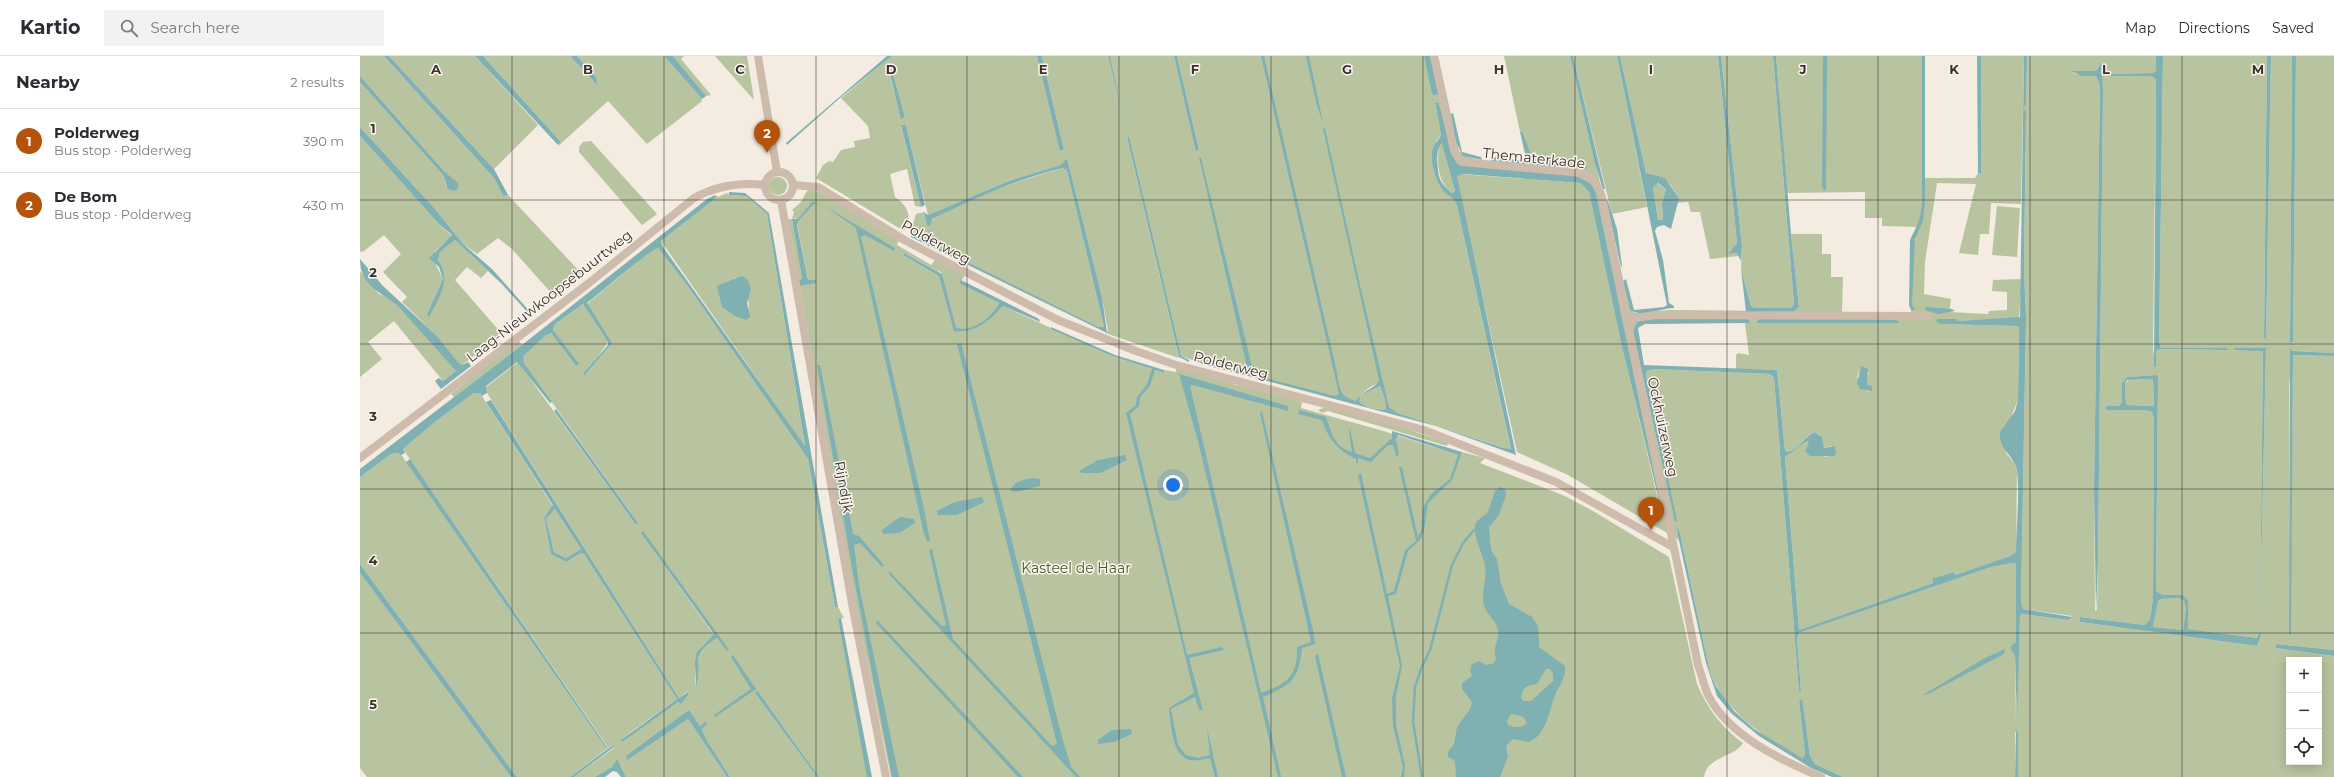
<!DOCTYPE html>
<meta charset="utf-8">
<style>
:root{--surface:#fff;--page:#f2f2f3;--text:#2b2b33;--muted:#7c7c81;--line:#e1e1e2;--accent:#b45309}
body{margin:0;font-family:Montserrat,sans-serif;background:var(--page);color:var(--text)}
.controls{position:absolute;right:12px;bottom:12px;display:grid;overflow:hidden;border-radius:0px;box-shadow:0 2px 10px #0003}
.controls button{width:36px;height:36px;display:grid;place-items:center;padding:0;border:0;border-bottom:1px solid var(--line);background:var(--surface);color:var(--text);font:20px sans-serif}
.you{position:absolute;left:813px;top:429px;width:14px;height:14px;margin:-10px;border:3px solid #fff;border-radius:50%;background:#1a73e8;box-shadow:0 0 0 6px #1a73e833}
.badge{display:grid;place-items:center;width:26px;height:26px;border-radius:50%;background:var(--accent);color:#fff;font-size:13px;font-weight:700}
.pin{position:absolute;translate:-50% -33px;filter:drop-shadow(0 1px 2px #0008)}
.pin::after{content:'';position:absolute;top:21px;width:14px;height:12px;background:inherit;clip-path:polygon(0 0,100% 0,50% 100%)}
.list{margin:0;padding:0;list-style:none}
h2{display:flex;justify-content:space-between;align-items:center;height:52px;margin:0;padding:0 16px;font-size:17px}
h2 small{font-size:13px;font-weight:400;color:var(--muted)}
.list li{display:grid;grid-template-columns:26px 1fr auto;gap:12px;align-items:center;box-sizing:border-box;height:64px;padding:0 16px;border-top:1px solid var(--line)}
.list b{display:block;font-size:15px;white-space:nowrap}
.list p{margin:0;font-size:13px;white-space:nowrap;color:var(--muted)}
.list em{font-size:13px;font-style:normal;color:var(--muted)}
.icon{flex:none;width:22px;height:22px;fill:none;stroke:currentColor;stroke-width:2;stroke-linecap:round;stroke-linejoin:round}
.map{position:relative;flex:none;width:1974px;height:721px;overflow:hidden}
header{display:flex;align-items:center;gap:24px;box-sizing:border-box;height:56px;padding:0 20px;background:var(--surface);border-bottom:1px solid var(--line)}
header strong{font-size:19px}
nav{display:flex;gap:22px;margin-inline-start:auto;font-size:14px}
.search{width:280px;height:36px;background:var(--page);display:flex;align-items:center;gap:10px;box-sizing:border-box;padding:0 14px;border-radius:0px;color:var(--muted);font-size:15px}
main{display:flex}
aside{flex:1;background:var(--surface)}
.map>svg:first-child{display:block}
.green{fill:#b8c4a0;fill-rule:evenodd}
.water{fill:#7fb0b2;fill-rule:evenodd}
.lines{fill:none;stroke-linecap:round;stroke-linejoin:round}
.stream{stroke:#7fb0b2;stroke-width:2.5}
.minor{stroke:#cdbbac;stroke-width:8}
.grid{fill:none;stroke:#3b302b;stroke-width:1;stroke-opacity:0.55}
.labels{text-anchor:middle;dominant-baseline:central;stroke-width:3;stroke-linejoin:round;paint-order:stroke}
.street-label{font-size:14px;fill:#3b302b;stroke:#fbf5ee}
.park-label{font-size:14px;fill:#4a5a2e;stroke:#fbf5ee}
.grid-label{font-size:13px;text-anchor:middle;font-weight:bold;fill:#3b302b;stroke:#fbf5ee;stroke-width:3;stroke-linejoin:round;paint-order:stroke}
</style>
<header>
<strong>Kartio</strong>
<div class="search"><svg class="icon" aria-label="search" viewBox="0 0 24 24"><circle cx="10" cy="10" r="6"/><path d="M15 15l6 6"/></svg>Search here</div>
<nav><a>Map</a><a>Directions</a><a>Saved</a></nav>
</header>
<main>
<aside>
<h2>Nearby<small>2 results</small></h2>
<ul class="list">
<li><span class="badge">1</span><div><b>Polderweg</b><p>Bus stop · Polderweg</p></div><em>390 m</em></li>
<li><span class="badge">2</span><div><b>De Bom</b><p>Bus stop · Polderweg</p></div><em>430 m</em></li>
</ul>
</aside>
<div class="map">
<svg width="1974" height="721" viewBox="0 0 1974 721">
<rect width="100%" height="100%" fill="#f4ebe1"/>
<g class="green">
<polygon points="0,0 24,0 134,122 143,140 148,139 221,217 193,239 152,193 138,182 117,198 103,188 76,154 0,71 0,26 83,119 86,129 94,135 97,127 84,115 0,20"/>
<polygon points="29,0 115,0 178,69 134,113"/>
<polygon points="123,0 210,0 236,28 236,21 217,0 304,0 342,43 341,46 287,88 248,45 197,91 201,86"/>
<polygon points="313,0 324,0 321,3 351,39 346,40"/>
<polygon points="355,0 387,0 394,44"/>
<path d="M532 0H677L701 95 704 94 682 0H748L766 74 750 0H814L837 95 839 94 817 0H1064L1074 40 1079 38 1078 0 1099 95C1116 110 1152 106 1175 106L1170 102 1162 75 1160 76 1144 0H1210L1270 254 1275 257 1308 254 1435 255 1439 251 1431 178H1462V198H1471V221H1483L1482 256H1551L1552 199 1558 171 1522 170V162H1505V136L1427 137 1416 0H1563L1564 122H1615L1618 117H1621V0H1664L1661 148 1631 147 1629 178H1620L1618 199 1599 197 1616 128 1577 127 1565 206 1564 238 1591 243 1589 256 1628 258 1629 255 1647 254V236L1632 235 1633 224 1662 223 1659 262 1597 265V263L1580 268 1659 270 1658 344 1651 361 1646 397 1655 408 1657 416 1656 496 1650 500 1595 519 1594 516 1572 524 1573 527 1439 574 1425 401 1447 385H1449L1450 400 1459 399 1467 401 1472 390 1464 392 1460 379 1455 376C1443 380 1439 394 1427 396L1425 394 1417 314 1376 313V299L1378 297 1389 299 1385 267H1390L1277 266 1280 307 1315 466 1286 319 1287 315 1294 313 1410 318 1414 322 1439 635H1441L1437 582 1439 577 1631 511 1651 506 1656 508V586L1651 590 1655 598 1656 666 1660 560 1662 558 1708 564 1712 560 1663 553 1661 548 1666 262 1664 214 1666 55 1664 52 1666 48 1667 0H1796V14L1793 17 1750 18 1793 20 1796 24 1793 293 1796 311V295L1799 293 1867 294V292H1801L1799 285 1803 0H1907L1904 282 1906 283 1911 0H1932L1930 287 1933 286 1936 0H1974V297L1934 295 1933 293 1929 330 1930 579 1933 299 1974 300V594L1916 588V592L1974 600V721H1658V677L1655 676V721H1483L1455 708 1450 700 1441 643 1439 644 1445 699 1442 702C1403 682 1367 657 1350 616L1319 473 1317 475 1319 484 1208 419 1157 396 1100 139 1097 120 1099 118 1220 127 1229 136 1261 285 1302 461 1236 137 1231 128 1098 108 1092 99 1079 47 1075 46 1081 79 1076 86 1078 124 1095 143 1097 150 1151 394 1030 355 1022 327C1013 327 1000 338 996 345L852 311 821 300 769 80 767 81 819 302 745 277 748 275 742 241 707 102 702 109 649 125 568 159 546 69 541 70 561 151 555 150 547 113 530 118 535 141C548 150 553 161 544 175L456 122 463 109 469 105 473 106 481 94 495 91 494 85 510 82 508 70 481 42ZM1739 9 1743 35 1738 506 1737 554 1735 555 1734 433 1740 29 1736 20 1712 17 1736 15ZM529 17 545 62 542 63ZM1537 263 1538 267H1397ZM1875 292 1906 293 1900 564 1903 294ZM1501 311 1509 317 1506 325 1509 336 1505 333 1497 321ZM1796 319 1798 326 1796 535 1803 539H1823L1828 544V573L1897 582 1898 579 1897 590 1720 566 1721 561 1785 569 1790 563 1793 543 1794 362 1792 356 1786 354 1746 353V350H1759L1762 346V327L1767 321ZM1929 604H1959V706H1929Z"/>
<polygon points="1213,0 1257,0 1287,151 1252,158"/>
<polygon points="1260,0 1358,0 1377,187 1368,198 1377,197 1379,200 1350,203 1340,156 1331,156 1328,146 1317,147 1319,142 1310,128 1286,117"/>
<polygon points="1361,0 1413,0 1434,248 1431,252 1395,252 1391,250 1381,213 1382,189"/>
<path d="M0 80 78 167 92 180 75 195V207L83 223 67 258C77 241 92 223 78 204L80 196 95 184 128 215 121 222 107 211 95 224 142 278 102 309 98 306 77 280 42 246 47 241 23 216 41 198 24 179 4 195 0 196Z"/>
<polygon points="231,85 297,158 282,169 219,96 219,91 223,86"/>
<path d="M1083 86 1095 135 1092 137C1077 125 1077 108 1079 90Z"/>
<path d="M703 112 707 115 744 271 738 272 579 192 572 174 567 184 553 178 551 181 550 178 556 158 564 156 567 169C582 148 675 120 703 112Z"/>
<circle cx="418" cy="130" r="9"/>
<polygon points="1297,127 1306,133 1302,147 1303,164 1298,164 1293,131"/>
<path d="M448 133 459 136 539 184 537 189 571 209 575 204 605 219 600 227 639 247 636 252 639 254 643 250 752 300 792 313 791 317 795 314 804 317V314L816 316V310L865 324 875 329 886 330 942 346 941 352 1020 374 1098 399 1102 396 1125 402 1120 407 1205 440 1233 455 1309 501 1337 628C1347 652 1362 672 1383 687 1374 702 1347 700 1344 721H531L495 545 440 230 449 228 436 162 432 163 442 223 439 224 428 163H432L434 156 432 154 441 146ZM544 197 579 216V214L582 218 581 226 579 220 543 199Z"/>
<path d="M367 137 369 139 386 140 407 158 445 391 301 185 356 142 355 139 358 141ZM375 222 388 242 389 252 361 248Z"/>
<polygon points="1637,150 1660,152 1657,201 1632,199"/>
<path d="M294 192H298L327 229 448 403 475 551H478L484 562 478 563 508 721H459L397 634 395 637 457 721H370L346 683 342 673 346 665 340 670 329 654 267 703 328 663 367 721H266L260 709 253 710 235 721H214L254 692 252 689 210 721H157L0 508V421L31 398 40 397 246 692 247 690 43 393 76 365 114 337H120L193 450 184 462 191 498 206 506 221 497 224 498 317 643 261 683 318 646 321 647 329 638 327 636 319 642 127 337 126 331 158 306 276 469 278 467 164 307 162 300 185 280 191 277 216 310 218 308 193 274 195 268 223 248 248 286 225 319 252 287 227 248ZM281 477 367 595 357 582C331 600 341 604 335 631 336 603 332 597 354 579Z"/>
<polygon points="0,215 19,238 29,242 38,250 61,273 96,315 83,325 34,265 8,286 22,303 0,321"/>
<polygon points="158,284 162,289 94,341 91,338"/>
<polygon points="1770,323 1793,323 1794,350 1766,349 1765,327"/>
<path d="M1020 330 1025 344 1026 353C1019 355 1004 351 999 345L1001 339Z"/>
<polygon points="966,351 1041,371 1088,387 1087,390 968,355 962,357 958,354"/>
<polygon points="195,453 221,493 206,502 194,496 186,463"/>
<polygon points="0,517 151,721 7,721 0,712"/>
<polygon points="1820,542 1824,545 1826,553 1823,574 1793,571 1798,545 1801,543"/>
</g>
<g class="water">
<polygon points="24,0 29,0 134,113 148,139 143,140 134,122"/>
<polygon points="115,0 123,0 201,86 198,89"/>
<polygon points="210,0 217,0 236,21 237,29"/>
<polygon points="304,0 313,0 346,40 342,43"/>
<polygon points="527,0 532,0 481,41 427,89 426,87"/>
<polygon points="677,0 682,0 704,94 700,95"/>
<polygon points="748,0 750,0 766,74"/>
<polygon points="814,0 817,0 839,94 836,95"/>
<path d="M901 0H904L976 312C980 330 977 340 996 345 1001 335 1018 331 1019 324L963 73 965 72 1002 238 1029 351 1037 357 1144 392 1151 393 1097 150C1095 141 1088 141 1083 134 1076 126 1069 103 1073 92 1075 87 1079 84 1081 79L1075 46 1079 47 1092 99 1098 108 1216 120 1231 128 1236 137 1303 461 1261 286 1229 136 1220 127 1104 118 1097 120 1156 399 1076 370 840 307 844 306 883 316 888 315 839 101 841 102 894 319 975 340 979 338ZM1082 87 1095 135 1092 137C1088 134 1082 128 1080 123 1077 115 1075 92 1082 87ZM1020 330 1025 344 1026 353C1019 355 1003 351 999 345L1001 339Z"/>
<polygon points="946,0 949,0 963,67 957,50"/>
<polygon points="1064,0 1070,0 1079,38 1074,40 1072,37"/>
<polygon points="1210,0 1213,0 1245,133 1243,133 1235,108"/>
<path d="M1257 0H1260L1286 117 1305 122 1319 142 1311 173 1304 169 1297 171 1295 175 1303 204 1309 247 1314 250V252C1301 252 1283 262 1270 254L1263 225 1266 223 1274 254 1304 251 1307 249ZM1298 127 1306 133 1302 147 1303 164H1298L1293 131Z"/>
<polygon points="1358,0 1361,0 1382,189 1381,205 1377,197 1368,198 1377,187"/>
<polygon points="1413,0 1416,0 1431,178 1439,251 1435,255 1386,256 1381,213 1391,250 1395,252 1431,252 1434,248"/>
<polygon points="1463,0 1467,0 1466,133 1464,135 1462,129"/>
<polygon points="1562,0 1565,0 1565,145 1563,165 1555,183 1552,249 1555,254 1551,254 1549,249 1550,184 1559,165 1562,149"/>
<polygon points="1617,0 1621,0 1621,117 1618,117"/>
<path d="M1664 0H1667L1666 48 1664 52 1666 55 1664 214 1666 262 1661 548 1663 553 1712 561 1708 564 1662 558 1660 560 1657 666 1655 599 1651 594V590L1656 586V508L1651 507 1631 511 1439 577 1437 582 1441 635H1439L1414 322 1410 318 1294 313 1287 315 1286 319 1317 465 1315 466 1273 276 1277 266 1294 262H1388L1390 267 1285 268 1278 272 1284 309 1417 314 1425 394 1427 396C1439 394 1444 380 1455 376L1462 381 1464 392 1475 390 1476 398 1474 400H1450L1445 395 1449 386 1447 385 1425 401 1439 574 1573 527 1572 523 1594 516 1595 519 1650 500 1656 496C1656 470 1660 441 1657 415 1654 398 1639 396 1640 376L1655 355 1658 344 1659 270 1580 268 1576 265 1578 263H1597V265L1660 261Z"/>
<polygon points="1796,0 1803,0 1799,285 1801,292 1867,292 1867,294 1799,293 1796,295 1796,311 1794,311 1796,24 1792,20 1750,20 1749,18 1793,17 1796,14"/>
<polygon points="1907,0 1911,0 1906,283 1904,282"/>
<polygon points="1932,0 1936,0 1933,286 1930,287"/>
<polygon points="1741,7 1743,35 1738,506 1736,556 1734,433 1740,29 1736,20 1722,20 1712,15 1736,15"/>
<polygon points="529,14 532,15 545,62 541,63"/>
<polygon points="0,20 84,115 98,127 98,132 94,135 88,133 83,119 0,26"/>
<polygon points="1093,57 1102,96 1121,101 1122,104 1103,100 1096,86 1091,58"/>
<polygon points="541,69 546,69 565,149 561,151"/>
<path d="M0 71 76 154 103 188 132 213 172 258 170 259 141 227 95 184 80 196 78 204C92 223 79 242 69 261L67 258 83 223 79 211 69 202 92 179 78 167 0 80Z"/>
<polygon points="1162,75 1173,105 1227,111 1227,113 1131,105 1132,101 1164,105 1166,102 1160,76"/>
<polygon points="769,80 820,295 821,300 829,304 829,306 819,301 767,81"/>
<path d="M707 102 742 241 747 277 551 181 552 178 567 184 569 175 572 174 577 191 738 271H744L707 115 703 112C657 123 615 142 572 163L571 169 567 170 564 156 568 159 649 125 701 109Z"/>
<path d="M369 136 385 137 409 157 478 551H475L448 403 327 229 298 192C292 192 238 239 227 247L252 287 225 319H224V317L248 289V286L223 248 195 268 193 274 219 308 216 310 191 277 185 280 163 300 164 307 192 346 190 347 157 306 126 330 127 337 122 340 120 337H114L76 365 43 393 45 397 41 399 39 397 31 398 0 421V413L162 289 347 143 355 139 356 142 301 185 303 191 445 390 407 158 386 140 369 139Z"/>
<polygon points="453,145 458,148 454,148 438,165 437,169 448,224 456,224 456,227 440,230 439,224 442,223 432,163 438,163"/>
<polygon points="1246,145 1248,145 1257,173 1262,210 1261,211"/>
<polygon points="466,151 535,192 534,195 505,179 501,181 564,453 570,485 567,485 564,478 496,172"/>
<path d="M544 197 582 218 596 272C614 276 631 262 639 247L599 227 601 224 679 263 680 266 643 250C629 265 616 277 594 275L579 220 543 199Z"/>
<path d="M0 203 23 230 77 280 98 306 102 309 108 306 111 310 81 333 75 325 79 322 83 325 96 315 38 250C21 236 0 230 0 203Z"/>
<polygon points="382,220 387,223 391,233 387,247 390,261 386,264 375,260 362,251 357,230"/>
<polygon points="1566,251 1592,253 1595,255 1578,258 1565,254"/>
<polygon points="1399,262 1537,263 1539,267 1397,267"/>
<path d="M691 271 755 299 804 314V317L795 314 790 330 780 341 779 350 770 358 827 599 862 591 864 594 829 602 843 655 839 653 835 641 811 653 818 689 826 699 838 702 850 699 847 672 858 721H855L850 702C842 703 832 707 825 702 811 693 811 666 809 652L834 637 766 357 776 349 777 341 787 328 792 313 752 300 691 273Z"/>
<polygon points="601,287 702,681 711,711 720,721 716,721 529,518 529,515 582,570 586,569 569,494 572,493 593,583 692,690 697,688 597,288"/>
<polygon points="1875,292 1906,292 1900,564 1903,295 1875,294"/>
<polygon points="1930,293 1934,295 1974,297 1974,300 1933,299 1931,579 1929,578"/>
<polygon points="457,309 460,309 493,478 499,480 524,509 522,511 500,487 494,489 499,529 539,721 532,721 492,512"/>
<polygon points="1501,310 1508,313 1507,329 1512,330 1512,335 1500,333 1497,327"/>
<path d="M819 318 928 350V355L833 329 830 330 901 637C927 628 938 620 937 591L951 586 900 357 902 356 953 574 955 588 942 592C939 624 931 629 903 641L921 721H918L838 385Z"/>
<path d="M1796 319 1798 320V326L1796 535 1803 539H1823L1828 544V573L1897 582 1900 576 1901 578 1897 590 1720 566V561L1785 569 1790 563 1793 543 1794 362 1792 356 1786 354H1746V350H1759L1762 346V327L1767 321ZM1778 323H1793L1794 350 1766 349 1765 327 1767 324ZM1819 542 1824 545 1826 553 1823 574 1793 571 1798 545 1801 543Z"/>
<path d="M131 344 319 642 328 636 329 638 321 648 318 646 262 686 261 684 317 643 224 498 221 497 206 506 191 498 184 462 193 449 126 346ZM195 453 221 493 206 502 194 496 186 463Z"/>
<polygon points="196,353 278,467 276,469 194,355"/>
<path d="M939 354 966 361C971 376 975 392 992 396L989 376 990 373 995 397 1010 402 1032 382V375L1102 396 1092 424 1068 447 1064 475 1060 484 1048 495 1036 538 1028 540 1042 610 1036 640V669L1045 709 1044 721H1041L1043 711 1033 671 1032 642 1040 610 998 419 1001 417 1027 538 1034 535 1045 494 1056 485 1039 411H1042L1058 481 1061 475 1063 452 1071 438 1090 423 1098 399 1038 379 1036 383 1039 399 1036 400 1033 389H1028L1011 406 998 402V407H996V403C979 396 967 381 962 364L938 358Z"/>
<polygon points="765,399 767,404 740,417 722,417 719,415 738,404"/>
<polygon points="50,403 247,691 246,692 46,406"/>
<path d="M673 422 680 423V430L656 436 650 435C654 425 663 424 673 422Z"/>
<path d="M1140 431 1145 433 1146 439 1139 459 1129 471 1131 494 1137 503 1141 528 1149 548 1172 561 1178 570 1179 591 1205 610C1206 622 1200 628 1195 639 1190 653 1186 681 1168 686L1153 683 1146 690 1148 700 1140 721H1096L1095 705 1088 701V696L1094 688 1097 671 1110 653 1112 646 1102 633V627L1112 620 1110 614 1112 608 1119 605 1127 609 1134 607 1136 602C1132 591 1139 586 1138 575 1138 565 1126 559 1124 549 1120 536 1128 523 1125 510 1122 493 1112 483 1116 466L1128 456 1135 435ZM1186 613H1190L1193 618V625L1171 645H1163L1161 641C1163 631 1167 629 1177 628ZM1154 658 1163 661 1167 667C1162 672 1154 672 1148 669L1147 665 1150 659Z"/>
<polygon points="622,441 624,446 597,459 578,459 577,455 595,446"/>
<polygon points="540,461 554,463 555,467 539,477 523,478 522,474"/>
<polygon points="1319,473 1350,616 1356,630 1374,655 1394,673 1442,702 1445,699 1439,644 1442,643 1450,700 1455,708 1483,721 1472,721 1451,712 1399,680 1371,657 1357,640 1346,607 1318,480 1317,474"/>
<path d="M283 475 369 594 367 595 357 582C327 602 344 606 336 631L335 606 337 596 354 578 281 477Z"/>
<polygon points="0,508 157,721 151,721 0,517"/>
<polygon points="481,562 512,721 507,721 478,563"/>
<polygon points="517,564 663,721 658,721 516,567"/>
<polygon points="1916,588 1974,594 1974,600 1916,592"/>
<polygon points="1645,593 1644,598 1568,638 1563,639 1623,603"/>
<polygon points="958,598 986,721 982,721 955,600"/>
<polygon points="373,599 396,633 355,661 354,659 391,633 371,601"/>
<polygon points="397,634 459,721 457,721 395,637"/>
<polygon points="329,654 340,670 346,665 347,668 342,673 346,683 370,721 367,721 328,663 267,704 266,700"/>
<polygon points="771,673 772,678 754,686 738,688 738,684 752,674"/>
<polygon points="1656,674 1658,677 1658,721 1655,721"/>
<polygon points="253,689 254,691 214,721 210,721"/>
<polygon points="257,703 266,721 261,721 257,716 253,715 245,721 235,721 253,710"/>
</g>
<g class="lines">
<polyline class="stream" points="1062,721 1053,666 1055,631 1061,613 1070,594 1092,509 1103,487 1114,474"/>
<g class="minor">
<polyline points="398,0 417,116"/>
<path d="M1074 0 1093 90 1095 97 1102 106 1222 117C1234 122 1238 129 1242 141L1267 263"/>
<circle cx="419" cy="130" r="14"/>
<polyline points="433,129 458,131 546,185 698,264 776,295 813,308 1064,374 1196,426 1313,491"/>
<polyline points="421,144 493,553 526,721"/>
<path d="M0 402 229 227 334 142C356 130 380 126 405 129"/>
<path d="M1461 721C1421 704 1371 681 1349 641 1344 631 1342 619 1338 609L1267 263 1296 259 1568 260"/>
</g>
</g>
<path class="grid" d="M152 0V721M304 0V721M456 0V721M607 0V721M759 0V721M911 0V721M1063 0V721M1215 0V721M1367 0V721M1518 0V721M1670 0V721M1822 0V721M0 144H1974M0 288H1974M0 433H1974M0 577H1974"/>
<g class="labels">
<g class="street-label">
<text transform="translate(1174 102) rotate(6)">Thematerkade</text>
<text transform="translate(576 186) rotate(29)">Polderweg</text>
<text transform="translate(189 240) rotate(-38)">Laag-Nieuwkoopsebuurtweg</text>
<text transform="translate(871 309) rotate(14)">Polderweg</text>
<text transform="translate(1303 371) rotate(78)">Ockhuizerweg</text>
<text transform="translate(484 431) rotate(80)">Rijndijk</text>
</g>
<g class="park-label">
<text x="716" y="512">Kasteel de Haar</text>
</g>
</g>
<g class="grid-label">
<text x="76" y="18">A</text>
<text x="228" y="18">B</text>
<text x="380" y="18">C</text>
<text x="531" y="18">D</text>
<text x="683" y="18">E</text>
<text x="835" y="18">F</text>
<text x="987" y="18">G</text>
<text x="1139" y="18">H</text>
<text x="1291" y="18">I</text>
<text x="1443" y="18">J</text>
<text x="1594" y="18">K</text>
<text x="1746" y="18">L</text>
<text x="1898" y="18">M</text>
<text x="13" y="77">1</text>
<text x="13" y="221">2</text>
<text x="13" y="365">3</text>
<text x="13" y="509">4</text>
<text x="13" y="653">5</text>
</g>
</svg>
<div class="controls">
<button>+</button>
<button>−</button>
<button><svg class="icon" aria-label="locate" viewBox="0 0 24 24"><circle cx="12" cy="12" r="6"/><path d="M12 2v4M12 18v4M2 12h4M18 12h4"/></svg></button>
</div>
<div class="you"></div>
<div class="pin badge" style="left:1291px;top:474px">1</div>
<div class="pin badge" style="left:407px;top:97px">2</div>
</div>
</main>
